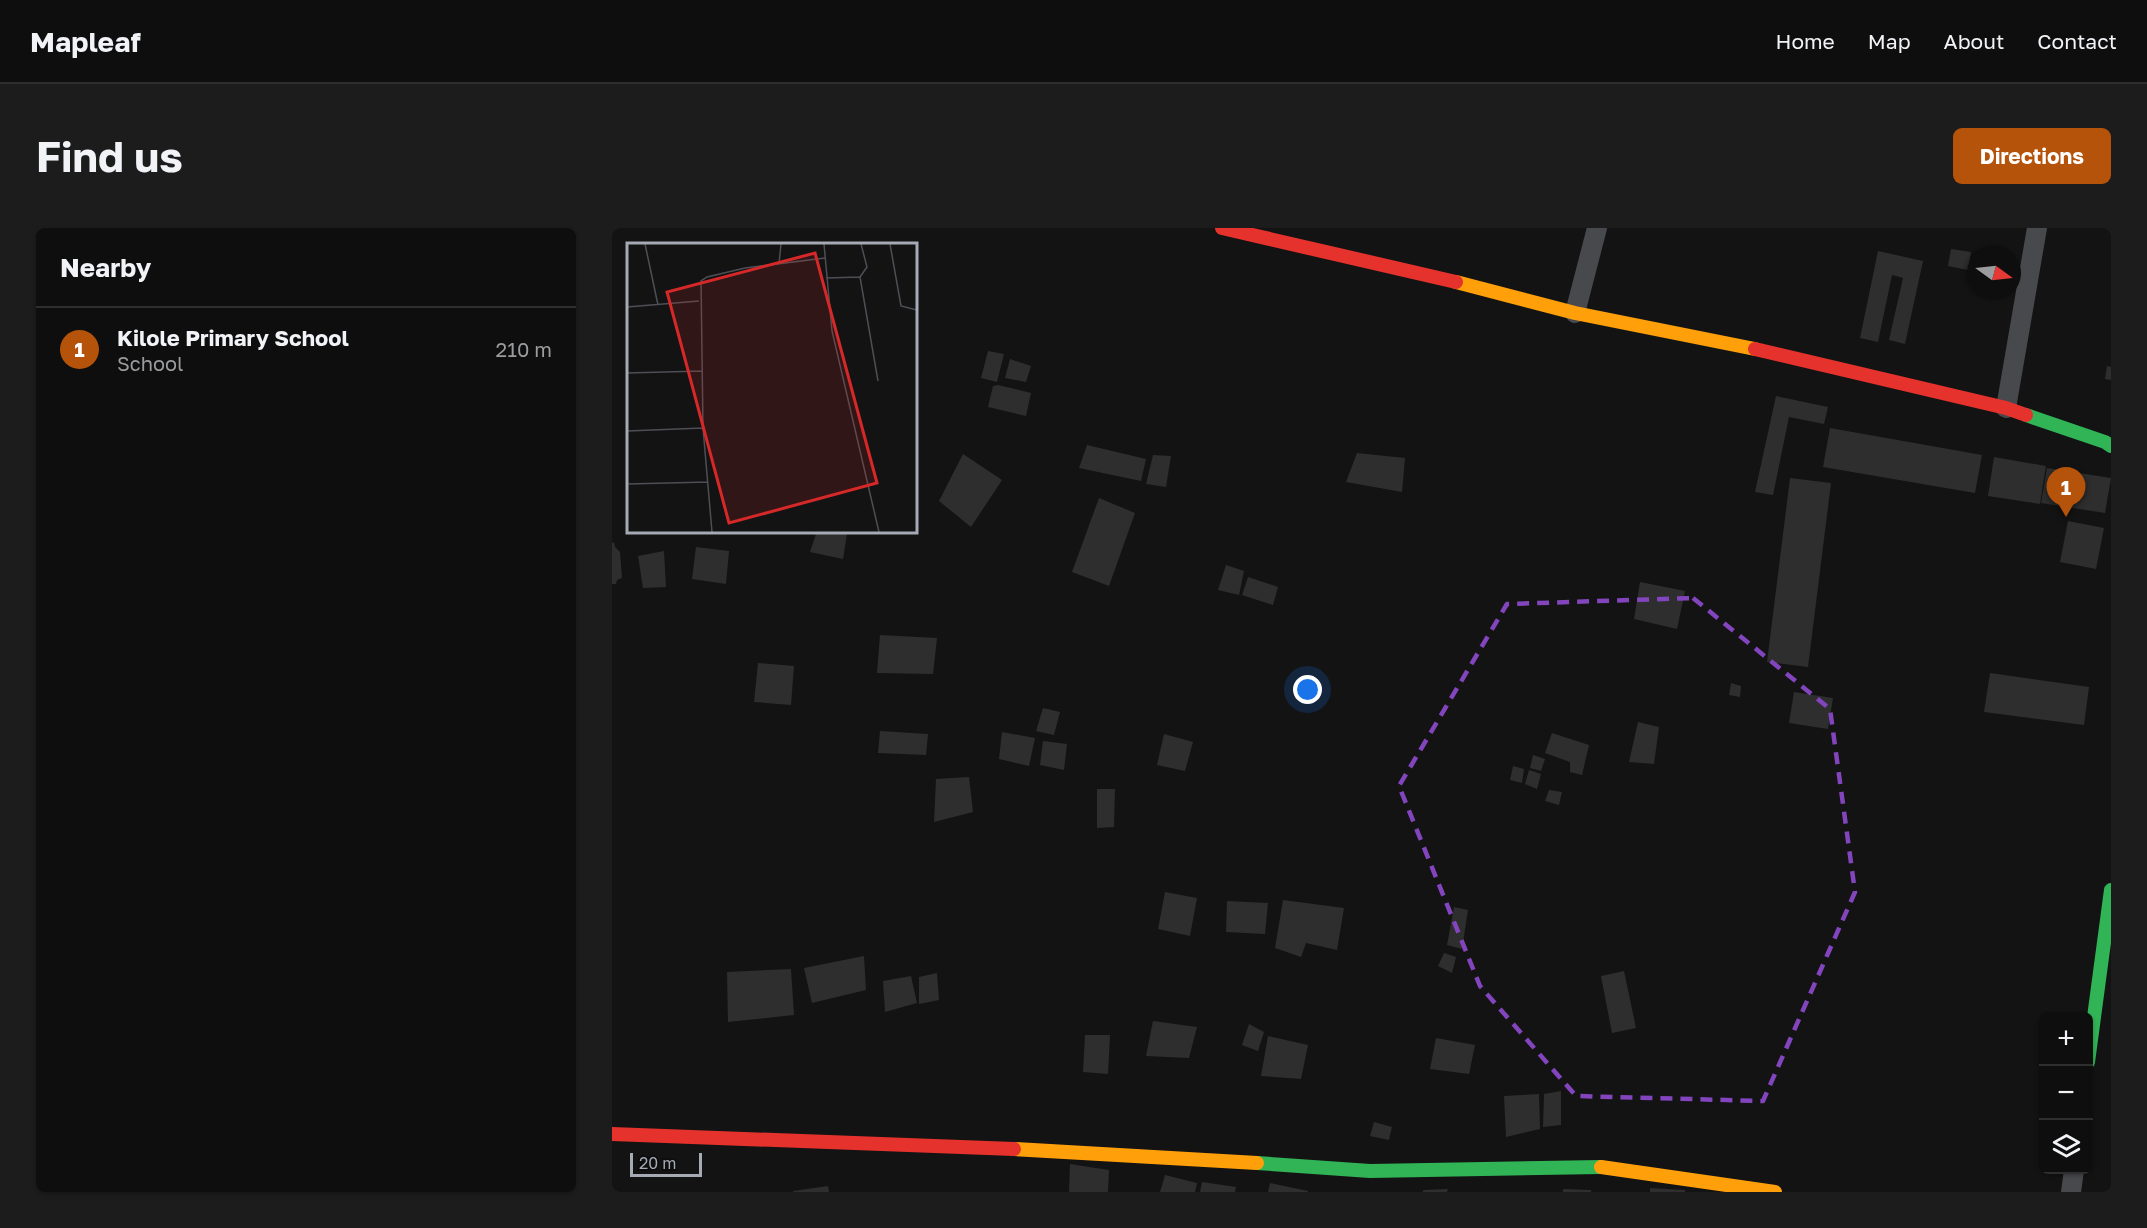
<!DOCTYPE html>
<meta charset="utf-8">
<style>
:root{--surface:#0e0e0f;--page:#1c1c1d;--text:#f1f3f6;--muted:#9b9c9e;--line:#2e2e2f;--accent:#b45309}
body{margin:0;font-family:"Golos Text",sans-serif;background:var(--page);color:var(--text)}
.controls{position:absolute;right:18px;bottom:18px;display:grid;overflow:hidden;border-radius:9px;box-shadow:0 2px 4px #0004}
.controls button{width:54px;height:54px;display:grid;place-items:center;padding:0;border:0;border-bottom:2px solid var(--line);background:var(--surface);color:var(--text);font:30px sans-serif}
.compass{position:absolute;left:1355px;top:18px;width:54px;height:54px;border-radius:50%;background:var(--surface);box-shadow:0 2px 4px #0004;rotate:105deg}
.scale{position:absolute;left:18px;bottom:15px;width:72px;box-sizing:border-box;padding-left:6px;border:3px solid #a5aab4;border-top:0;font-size:16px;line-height:21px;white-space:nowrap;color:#a5aab4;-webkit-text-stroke:4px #0e0e0f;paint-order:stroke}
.you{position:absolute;left:696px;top:462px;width:21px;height:21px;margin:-15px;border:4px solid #fff;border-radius:50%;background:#1a73e8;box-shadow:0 0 0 9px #1a73e833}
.badge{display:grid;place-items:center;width:39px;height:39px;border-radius:50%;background:var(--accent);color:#fff;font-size:20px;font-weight:700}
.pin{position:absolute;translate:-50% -50px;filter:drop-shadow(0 2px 3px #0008)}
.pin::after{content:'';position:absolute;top:32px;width:21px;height:18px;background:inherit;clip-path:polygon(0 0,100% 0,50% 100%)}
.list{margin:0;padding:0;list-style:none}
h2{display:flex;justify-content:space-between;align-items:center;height:78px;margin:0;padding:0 24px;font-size:26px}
h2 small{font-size:20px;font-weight:400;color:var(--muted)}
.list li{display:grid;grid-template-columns:39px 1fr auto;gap:18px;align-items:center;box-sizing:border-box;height:84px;padding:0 24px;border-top:2px solid var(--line)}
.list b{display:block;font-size:22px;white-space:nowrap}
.list p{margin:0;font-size:20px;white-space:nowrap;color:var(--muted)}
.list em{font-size:20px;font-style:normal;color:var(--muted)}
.icon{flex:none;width:33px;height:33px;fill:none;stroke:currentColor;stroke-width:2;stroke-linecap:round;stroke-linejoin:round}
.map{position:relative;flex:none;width:1499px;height:964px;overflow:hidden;border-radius:9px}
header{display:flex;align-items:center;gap:36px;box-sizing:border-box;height:84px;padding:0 30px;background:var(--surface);border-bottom:2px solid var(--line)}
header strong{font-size:28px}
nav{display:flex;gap:33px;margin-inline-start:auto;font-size:21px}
.intro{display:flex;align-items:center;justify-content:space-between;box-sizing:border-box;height:144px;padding:0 36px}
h1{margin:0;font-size:42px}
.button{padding:15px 27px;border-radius:9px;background:var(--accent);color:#fff;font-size:21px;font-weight:700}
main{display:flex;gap:36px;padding:0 36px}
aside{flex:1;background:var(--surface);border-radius:9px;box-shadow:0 2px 4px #0004}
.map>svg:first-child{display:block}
.building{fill:#2e2e2f}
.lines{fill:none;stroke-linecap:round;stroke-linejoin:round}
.street{stroke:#48494c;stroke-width:20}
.fast{stroke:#30b455;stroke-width:14}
.slow{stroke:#ff9f0a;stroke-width:14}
.jam{stroke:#e5322d;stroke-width:14}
.marked{fill:none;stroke:#8345bd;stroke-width:4.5;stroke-dasharray:12 8;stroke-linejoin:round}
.inset-road{fill:none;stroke:#4d4f54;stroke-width:1.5}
.view{fill:#d62828;fill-opacity:0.15;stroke:#d62828;stroke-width:3}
.inset-edge{fill:none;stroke:#a5aab4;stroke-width:3}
</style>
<header>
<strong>Mapleaf</strong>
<nav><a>Home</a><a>Map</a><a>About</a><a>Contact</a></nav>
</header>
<div class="intro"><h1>Find us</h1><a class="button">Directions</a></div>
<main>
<aside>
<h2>Nearby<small></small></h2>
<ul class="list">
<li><span class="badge">1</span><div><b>Kilole Primary School</b><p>School</p></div><em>210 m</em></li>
</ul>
</aside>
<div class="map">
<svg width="1499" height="964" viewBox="0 0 1499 964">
<rect width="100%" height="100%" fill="#131314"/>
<g class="building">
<polygon points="1339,21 1359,24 1356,42 1336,38"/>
<polygon points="1266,23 1311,33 1293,116 1277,112 1291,50 1280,47 1266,114 1248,110"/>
<polygon points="376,123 392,126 385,154 369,150"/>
<polygon points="398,131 419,138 414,154 393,150"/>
<polygon points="1495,138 1499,139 1499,152 1493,151"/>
<polygon points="386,157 419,165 414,188 376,179 381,158"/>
<polygon points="1164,168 1216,179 1212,196 1177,189 1161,267 1143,264"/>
<polygon points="1218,200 1370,227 1363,265 1211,239"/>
<polygon points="475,217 534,231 529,253 467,240"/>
<polygon points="745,225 793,230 790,264 734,254"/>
<polygon points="351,226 390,252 359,299 327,273"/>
<polygon points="541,227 559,228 554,259 534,256"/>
<polygon points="1382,229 1434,238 1428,276 1376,268"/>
<polygon points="1435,240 1499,250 1493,285 1429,275"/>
<polygon points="1178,250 1219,255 1196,439 1155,434"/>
<polygon points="487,270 523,285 497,358 460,344"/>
<polygon points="1456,293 1492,300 1484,341 1448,334"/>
<polygon points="205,303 224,303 235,306 231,331 198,324"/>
<polygon points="2,314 3,319 8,324 10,350 5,352 4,356 0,356 0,315"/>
<polygon points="84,319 117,323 114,356 80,351"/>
<polygon points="52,323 54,359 31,360 26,328"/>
<polygon points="614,337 632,343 627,367 606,362"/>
<polygon points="636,349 666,359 661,377 630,367"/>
<polygon points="1028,354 1073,363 1065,401 1022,391"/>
<polygon points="268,407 325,410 321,446 265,445"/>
<polygon points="146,435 182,438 179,477 142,474"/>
<polygon points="1378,445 1477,459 1472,497 1372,484"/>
<polygon points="1119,455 1129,458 1128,469 1117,467"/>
<polygon points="1182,464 1221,470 1216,501 1177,495"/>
<polygon points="431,480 448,484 442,507 424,503"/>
<polygon points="1026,494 1047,499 1042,536 1017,534"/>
<polygon points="268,503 316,506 314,527 266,525"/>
<polygon points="390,504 423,510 417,538 387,531"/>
<polygon points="940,505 977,517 970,547 958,544 958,534 933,525"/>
<polygon points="552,506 581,514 573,543 545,537"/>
<polygon points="431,513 455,516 452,542 428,537"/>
<polygon points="921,527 933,531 929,543 918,540"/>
<polygon points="901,538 912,541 910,555 898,552"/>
<polygon points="917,542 929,546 925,561 913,556"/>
<polygon points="357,549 361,584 322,594 324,551"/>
<polygon points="485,561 503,561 502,599 485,600"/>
<polygon points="937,562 950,564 947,577 933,573"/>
<polygon points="553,664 585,670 578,708 546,701"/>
<polygon points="671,672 732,680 725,722 694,715 689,729 663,720"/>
<polygon points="615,673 656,675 653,706 614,704"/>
<polygon points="842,679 856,682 850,721 835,717"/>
<polygon points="832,725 844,729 840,745 826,738"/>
<polygon points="252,728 254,762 200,775 192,740"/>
<polygon points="179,741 182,787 116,794 115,744"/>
<polygon points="1012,743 1024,800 1000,805 989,748"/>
<polygon points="325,745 327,772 307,776 307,749"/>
<polygon points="299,748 305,775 273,784 271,753"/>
<polygon points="541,793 585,799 577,830 534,828"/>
<polygon points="637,796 652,804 646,823 630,817"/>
<polygon points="473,807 498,807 496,846 471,844"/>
<polygon points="656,808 696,817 689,851 649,848"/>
<polygon points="824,810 863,817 857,846 818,841"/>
<polygon points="949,863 949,897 931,899 932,866"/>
<polygon points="927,866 928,901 894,909 892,868"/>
<polygon points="762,894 780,899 777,912 758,908"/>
<polygon points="458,936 497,942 496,964 457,964"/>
<polygon points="553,947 585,955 583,964 548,964"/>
<polygon points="590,954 624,959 623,964 588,964"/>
<polygon points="658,955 696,963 696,964 656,964"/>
<polygon points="216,958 217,964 181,964 181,963"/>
<polygon points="1038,960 1073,962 1073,964 1038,964"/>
<polygon points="836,961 835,964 811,964 811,962"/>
<polygon points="951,961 979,962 979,964 951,964"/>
</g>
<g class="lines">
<g class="street">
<polyline points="963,85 985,0"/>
<polyline points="1394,180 1425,0"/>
<polyline points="1459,964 1462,942"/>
</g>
<g class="fast">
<polyline points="1414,187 1493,214 1499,218"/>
<polyline points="1476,834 1499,662"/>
<polyline points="645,935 758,943 989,939"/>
</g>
<g class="slow">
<polyline points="844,54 963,85 1143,121"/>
<polyline points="402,921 645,935"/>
<polyline points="989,939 1163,964"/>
</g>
<g class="jam">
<polyline points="610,0 844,54"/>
<polyline points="1143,121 1394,180 1414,187"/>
<polyline points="0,906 402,921"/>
</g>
</g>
<path class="marked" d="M1081 370 1218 481 1243 664 1151 873 964 868 868 758 787 558 895 376Z"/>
<g transform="translate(15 15)">
<rect width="290" height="290" fill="#131314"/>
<path class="inset-road" d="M18 1 31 62M197 1 205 88 252 289M234 1 240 24 233 34 251 138M263 1 274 63 290 67M152 21 154 1M199 35 233 34M0 64 72 58M0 130 75 128M0 188 76 185M0 241 81 239M85 289 76 185 74 38 80 34 118 25 198 15"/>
<path class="view" d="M188 10 250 240 102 280 40 49Z"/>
<rect width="290" height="290" class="inset-edge"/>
</g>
</svg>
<div class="controls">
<button>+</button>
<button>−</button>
<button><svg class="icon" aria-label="layers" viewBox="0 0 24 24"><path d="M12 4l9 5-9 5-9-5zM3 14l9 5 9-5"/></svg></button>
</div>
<svg class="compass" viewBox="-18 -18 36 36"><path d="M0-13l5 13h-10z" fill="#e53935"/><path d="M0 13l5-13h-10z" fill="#9b9c9e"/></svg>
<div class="scale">20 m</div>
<div class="you"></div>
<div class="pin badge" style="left:1454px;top:289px">1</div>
</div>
</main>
